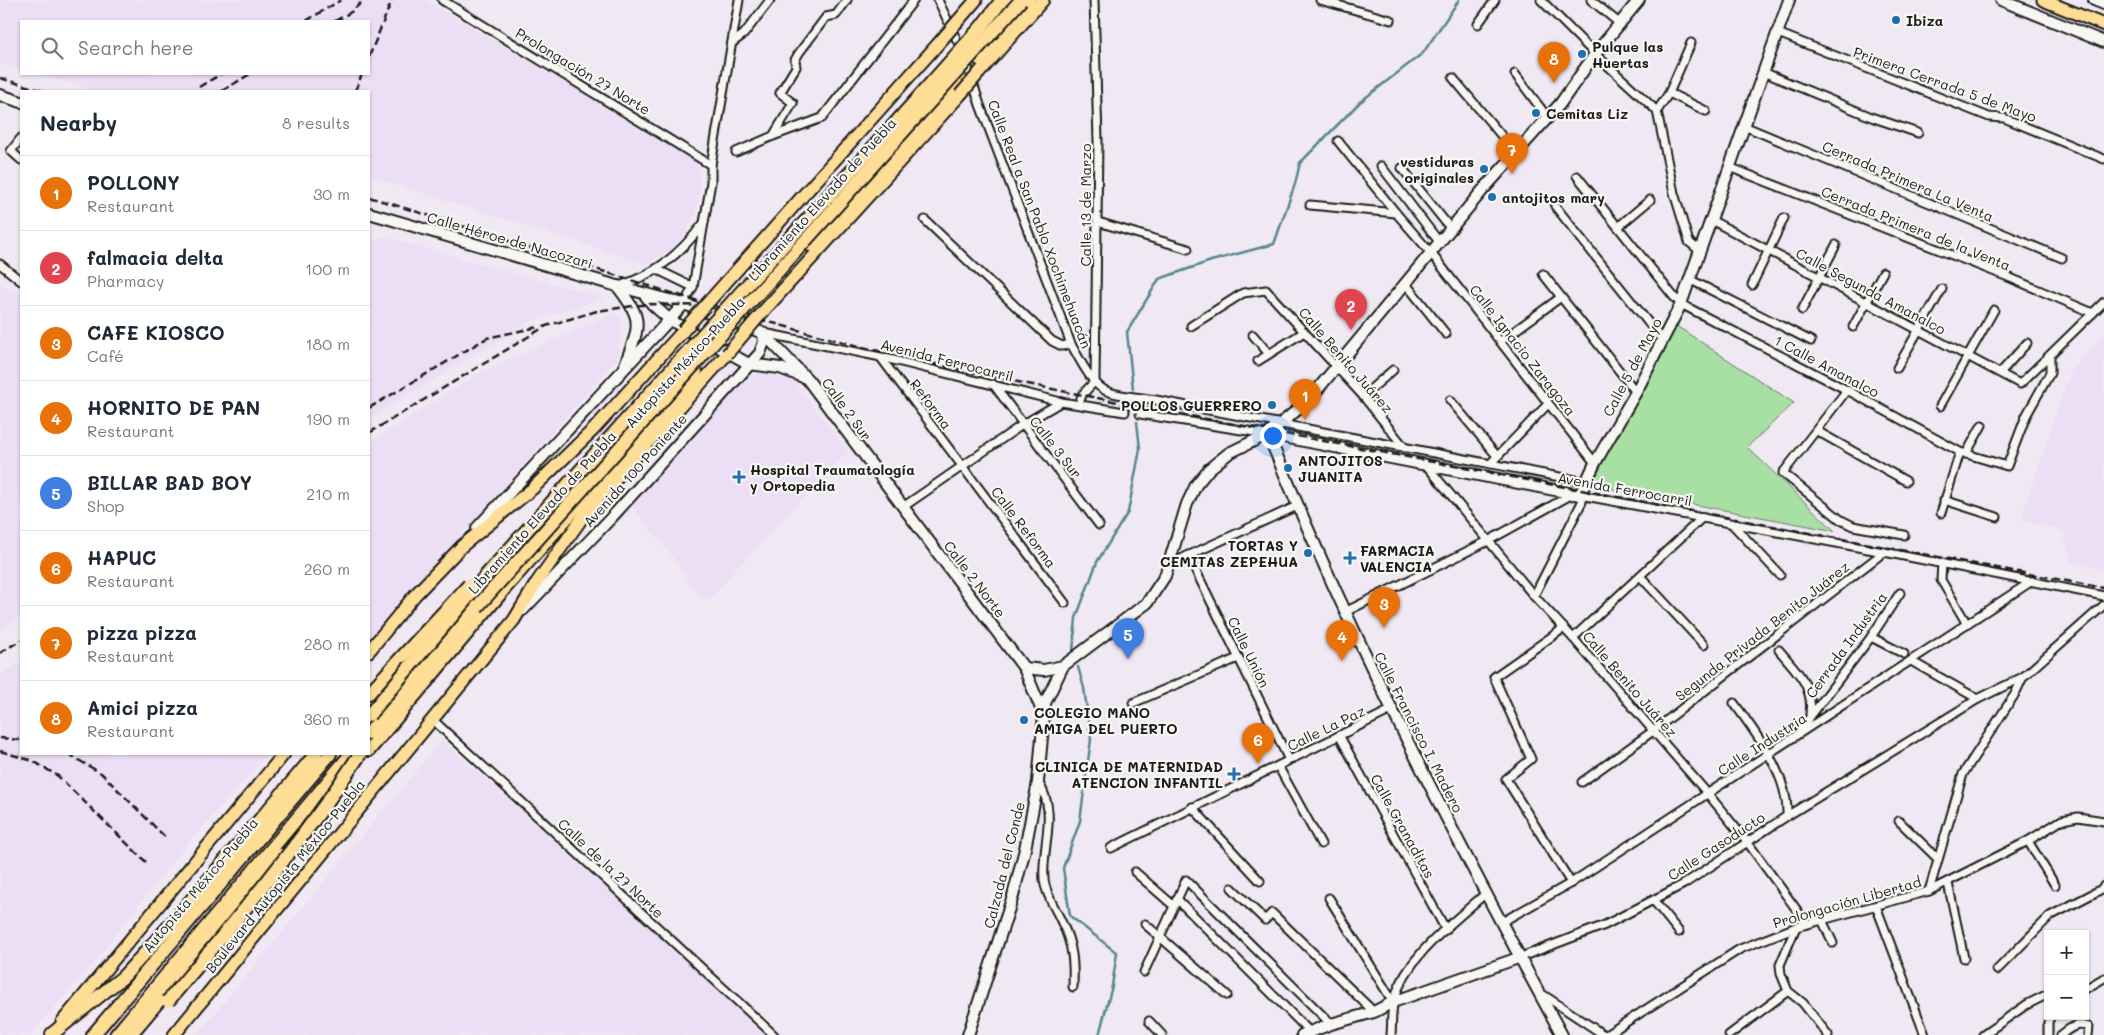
<!DOCTYPE html>
<meta charset="utf-8">
<style>
:root{--surface:#fff;--page:#f2f2f3;--text:#1f2937;--muted:#747a83;--line:#e0e1e3;--accent:#b45309}
body{margin:0;font-family:Mali,sans-serif;background:var(--page);color:var(--text)}
.controls{position:absolute;right:15px;bottom:15px;display:grid;overflow:hidden;border-radius:0px;box-shadow:0 1px 4px #0004}
.controls button{width:45px;height:45px;display:grid;place-items:center;padding:0;border:0;border-bottom:1px solid var(--line);background:var(--surface);color:var(--text);font:25px sans-serif}
.you{position:absolute;left:1272px;top:435px;width:18px;height:18px;margin:-12px;border:4px solid #fff;border-radius:50%;background:#1a73e8;box-shadow:0 0 0 8px #1a73e833}
.badge{display:grid;place-items:center;width:32px;height:32px;border-radius:50%;background:var(--accent);color:#fff;font-size:16px;font-weight:700}
.pin{position:absolute;translate:-50% -41px;filter:drop-shadow(0 1px 2px #0008)}
.pin::after{content:'';position:absolute;top:26px;width:18px;height:15px;background:inherit;clip-path:polygon(0 0,100% 0,50% 100%)}
.list{margin:0;padding:0;list-style:none}
h2{display:flex;justify-content:space-between;align-items:center;height:65px;margin:0;padding:0 20px;font-size:21px}
h2 small{font-size:16px;font-weight:400;color:var(--muted)}
.list li{display:grid;grid-template-columns:32px 1fr auto;gap:15px;align-items:center;box-sizing:border-box;height:75px;padding:0 20px;border-top:1px solid var(--line)}
.list b{display:block;font-size:19px;white-space:nowrap}
.list p{margin:0;font-size:16px;white-space:nowrap;color:var(--muted)}
.list em{font-size:16px;font-style:normal;color:var(--muted)}
.icon{flex:none;width:28px;height:28px;fill:none;stroke:currentColor;stroke-width:2;stroke-linecap:round;stroke-linejoin:round}
.map{position:relative;flex:none;width:2104px;height:1035px;overflow:hidden}
.search{position:absolute;background:var(--surface);box-shadow:0 1px 4px #0004;left:20px;top:20px;width:350px;height:55px;display:flex;align-items:center;gap:12px;box-sizing:border-box;padding:0 18px;border-radius:0px;color:var(--muted);font-size:19px}
.panel{position:absolute;background:var(--surface);box-shadow:0 1px 4px #0004;left:20px;top:90px;width:350px;height:665px;border-radius:0px}
.map>svg:first-child{display:block}
.built{fill:#ecdef4}
.green{fill:#a8dfa3;stroke:#627e60}
.lines{fill:none;stroke-linecap:round;stroke-linejoin:round}
.stream{stroke:#578690;stroke-width:2.5}
.street-casing{stroke:#1c1c1c;stroke-width:11}
.secondary-casing{stroke:#1c1c1c;stroke-width:14}
.primary-casing{stroke:#1c1c1c;stroke-width:15}
.highway-casing{stroke:#1c1c1c;stroke-width:16}
.street{stroke:#f6f6f2;stroke-width:7}
.secondary{stroke:#f6f6f2;stroke-width:10}
.primary{stroke:#fedd96;stroke-width:11}
.highway{stroke:#fedd96;stroke-width:12}
.rail{stroke:#1c1c1c;stroke-width:2.5;stroke-dasharray:8 4;stroke-linecap:butt}
.primary-bridge-casing{stroke:#1c1c1c;stroke-width:15;stroke-linecap:butt}
.highway-bridge-casing{stroke:#1c1c1c;stroke-width:16;stroke-linecap:butt}
.primary-bridge{stroke:#fedd96;stroke-width:11}
.highway-bridge{stroke:#fedd96;stroke-width:12}
.poi-dot{fill:#1f6fb2;stroke:#f6f6f2;stroke-width:2}
.labels{text-anchor:middle;dominant-baseline:central;stroke-width:4.5;stroke-linejoin:round;paint-order:stroke}
.poi-label{font-size:14px;font-weight:bold;fill:#1c1c1c;stroke:#f6f6f2;text-anchor:start}
.street-label{font-size:14px;fill:#1c1c1c;stroke:#f6f6f2}
</style>
<div class="map">
<svg width="2104" height="1035" viewBox="0 0 2104 1035">
<rect width="100%" height="100%" fill="#f0e8f3"/>
<filter id="ink" filterUnits="userSpaceOnUse"><feTurbulence type="fractalNoise" baseFrequency=".02" numOctaves="2"/><feDisplacementMap in="SourceGraphic" scale="10" xChannelSelector="R" yChannelSelector="G"/><feConvolveMatrix kernelMatrix="1 2 1 2 8 2 1 2 1" color-interpolation-filters="sRGB"/></filter>
<g filter="url(#ink)">
<g class="built">
<polygon points="0,0 426,0 698,163 700,192 695,214 686,232 674,247 647,264 369,176 369,91 98,91 36,74 369,74 369,21 21,21 21,70 0,64"/>
<polygon points="384,237 604,298 528,322 369,419 369,242"/>
<polygon points="0,285 21,295 21,615 0,631"/>
<polygon points="615,313 622,318 617,359 369,639 369,443 484,370"/>
<polygon points="2104,333 2104,569 2068,562 2070,553 2062,531 2021,519 2070,373"/>
<polygon points="765,373 794,382 848,451 733,571 710,601 695,591 669,552 631,504 742,378"/>
<polygon points="21,662 21,754 267,754 184,848 85,973 29,1035 0,1035 0,675"/>
<polygon points="442,740 768,1035 197,1035"/>
</g>
<polygon class="green" points="1675,325 1794,403 1747,447 1835,531 1591,485"/>
<g class="lines">
<g class="stream">
<polyline points="1133,389 1127,332 1159,279 1211,261 1274,244 1295,184 1300,163 1360,102 1423,53 1459,0"/>
<polyline points="1073,651 1076,618 1097,562 1128,512 1140,449 1137,422"/>
<polyline points="1078,667 1084,688 1091,739 1080,821 1063,868 1070,916 1117,953 1112,986 1099,1035"/>
</g>
<g class="street-casing">
<g id="street">
<polyline points="442,0 711,165"/>
<polyline points="938,0 962,51"/>
<polyline points="1320,0 1391,20"/>
<polyline points="1541,0 1595,54 1657,111"/>
<polyline points="1591,0 1619,23"/>
<polyline points="1478,24 1495,0"/>
<polyline points="1778,33 1989,117 2004,118 2104,159"/>
<polyline points="732,43 744,34 770,0"/>
<path d="M966 61 980 105 1071 344C1079 358 1093 388 1109 392 1124 397 1141 397 1156 400L1586 482"/>
<polyline points="1763,72 1874,118 1918,133"/>
<polyline points="1515,74 1548,118"/>
<polyline points="1453,78 1516,153"/>
<polyline points="1669,93 1706,111"/>
<polyline points="1657,111 1674,193 1689,242 1700,251"/>
<polyline points="1657,111 1669,93 1691,43"/>
<polyline points="1744,126 2062,258"/>
<polyline points="773,136 822,118 914,0"/>
<polyline points="21,138 11,151 21,160"/>
<polyline points="1338,141 1396,213 1431,253 1595,463"/>
<polyline points="736,152 773,136 793,103 780,93 796,67 795,60 799,53 826,17 836,15 847,0"/>
<polyline points="1381,166 1440,243"/>
<polyline points="1729,167 2008,277 2093,313"/>
<polyline points="1402,168 1451,229"/>
<polyline points="1577,176 1674,297 1681,304 1847,390 1960,452 2007,466 2026,416 2050,373 2050,356"/>
<polyline points="1310,205 1396,213"/>
<polyline points="1555,206 1663,341"/>
<polyline points="925,220 1052,341 1062,346 1071,344"/>
<polyline points="1711,220 2020,384 2104,302"/>
<polyline points="1098,222 1188,249"/>
<polyline points="1618,227 1650,200"/>
<polyline points="0,264 21,281"/>
<polyline points="656,269 693,287"/>
<polyline points="1543,274 1636,392"/>
<polyline points="1689,279 1811,341"/>
<polyline points="1406,284 1446,334"/>
<polyline points="1752,285 1784,218"/>
<path d="M619 286C655 275 680 254 703 224"/>
<polyline points="684,304 693,287 711,182 711,165 739,0"/>
<polyline points="1802,310 1836,245"/>
<polyline points="1191,326 1243,293 1266,290 1363,396 1405,448"/>
<polyline points="1853,327 1883,272"/>
<polyline points="764,333 881,357 1061,402 1125,412"/>
<polyline points="1253,335 1269,354"/>
<polyline points="1501,341 1561,297"/>
<polyline points="881,358 1065,603"/>
<polyline points="1258,361 1304,332"/>
<polyline points="1897,368 1942,289"/>
<polyline points="2000,373 2027,343"/>
<polyline points="993,384 1099,525"/>
<polyline points="1847,390 1783,473 1841,520 1853,526 1904,535"/>
<polyline points="1363,396 1393,370"/>
<polyline points="1450,400 1497,456"/>
<polyline points="1079,404 1082,395 1095,381 1098,141 1094,0"/>
<polyline points="1940,406 1994,310"/>
<polyline points="1140,414 1267,434"/>
<polyline points="1817,431 1906,481"/>
<polyline points="1966,454 1982,425"/>
<polyline points="1490,464 1548,404"/>
<polyline points="1427,466 1534,596 1573,638 1708,794 1748,843 1807,924"/>
<polyline points="1944,500 1997,517"/>
<polyline points="903,507 1022,425 1061,402"/>
<polyline points="1941,513 1960,452"/>
<polyline points="1733,525 1780,575"/>
<polyline points="1188,555 1289,760"/>
<polyline points="1942,563 1941,580 1967,624"/>
<polyline points="1170,564 1297,506"/>
<polyline points="1640,576 1704,645"/>
<polyline points="1534,596 1582,502 1580,495"/>
<polyline points="1345,612 1488,541 1569,496 1580,495 1884,552 2104,596"/>
<polyline points="1564,628 1494,677 1531,759 1506,779 1571,883"/>
<polyline points="1871,637 1904,654"/>
<polyline points="1573,638 1703,517"/>
<path d="M1779 650C1796 671 1814 685 1810 714"/>
<polyline points="1911,661 1978,699"/>
<polyline points="1133,703 1238,658"/>
<path d="M1734 703C1757 735 1789 776 1787 816"/>
<polyline points="432,719 774,1035"/>
<polyline points="1797,734 1871,637 1900,593"/>
<polyline points="1339,735 1446,930"/>
<polyline points="1278,766 1321,844"/>
<path d="M1038 782C1059 813 1041 846 1044 880 1046 896 1056 909 1062 923 1073 945 1074 963 1073 987"/>
<polyline points="1582,782 1653,731 1884,552"/>
<polyline points="1192,807 1260,881"/>
<polyline points="1899,821 1938,859"/>
<polyline points="2028,841 2055,885"/>
<polyline points="1111,848 1391,710"/>
<polyline points="1135,872 1174,906"/>
<polyline points="1948,883 1964,958"/>
<polyline points="1232,888 1265,920 1272,913 1374,1012"/>
<polyline points="1929,891 1963,774 2015,694 2023,677"/>
<polyline points="1329,898 1393,1002"/>
<polyline points="1177,899 1310,1032"/>
<polyline points="1654,901 1679,932"/>
<polyline points="1876,906 1925,1035"/>
<polyline points="1822,920 1833,943"/>
<polyline points="1502,922 1571,883 2032,581"/>
<polyline points="1145,924 1227,995"/>
<polyline points="1796,927 1780,965 1781,974 1788,991 1803,1003 1828,1035"/>
<polyline points="1521,957 1605,925 1684,884 1787,816 1978,699 2023,677 2104,605"/>
<polyline points="1997,970 2050,916 2100,890 2104,886"/>
<polyline points="1144,972 1186,880 1331,1024"/>
<polyline points="2085,989 2104,978"/>
<polyline points="1539,992 1604,1035"/>
<polyline points="1149,1021 1162,1035"/>
<path d="M1391 1035C1392 1024 1391 1011 1394 1000 1408 954 1452 924 1486 893"/>
<polyline points="1606,1035 1740,949 1796,927 1929,891 2028,841 2062,820 2078,817 2104,821"/>
<polyline points="1729,1035 1788,991"/>
<polyline points="1983,1035 2026,1005 2048,994"/>
<polyline points="2048,1035 2048,1022 2051,1016"/>
<path d="M2061 1035C2070 1028 2077 1022 2089 1027L2088 1035"/>
</g>
</g>
<g class="secondary-casing">
<g id="secondary">
<polyline points="2001,0 2104,42"/>
<polyline points="2094,0 2104,4"/>
<polyline points="0,95 21,102"/>
<polyline points="369,213 617,286 684,304 763,333 808,380 1024,668 1043,713"/>
<path d="M617 286C645 321 639 326 625 365"/>
<polyline points="644,294 652,304 670,320 749,364 780,368 803,377"/>
<polyline points="1268,434 1580,495 1595,463 1636,392 1681,304 1789,0"/>
<path d="M1268 434C1352 641 1455 839 1562 1035"/>
<polyline points="477,528 684,304"/>
<polyline points="523,610 612,517 760,353 764,342 763,333"/>
<polyline points="1024,668 1044,670 1063,666"/>
<polyline points="968,1035 1013,896 1025,849 1038,782 1045,703 1063,666 1147,603 1165,576 1187,504 1196,485 1209,469 1229,453 1268,434 1308,401 1482,191 1560,104 1595,54 1639,0"/>
<polyline points="1302,1035 1331,1024 1374,1012 1393,1002 1521,957"/>
</g>
</g>
<g class="primary-casing">
<g id="primary">
<polyline points="2043,0 2104,25"/>
<polyline points="957,22 976,0"/>
<polyline points="979,73 1043,0"/>
<polyline points="712,298 938,44"/>
<polyline points="761,314 960,95"/>
<polyline points="369,651 415,595 462,546 532,489 594,429 683,331"/>
<polyline points="62,1022 284,754"/>
<polyline points="174,1035 514,620 537,582 587,511 727,354"/>
</g>
</g>
<g class="highway-casing">
<g id="highway">
<polyline points="979,59 1030,0"/>
<polyline points="810,245 961,79"/>
<polyline points="369,693 403,656"/>
<polyline points="369,733 477,607"/>
<polyline points="369,750 505,588 696,372"/>
<polyline points="52,1034 123,977 166,930 316,754"/>
<polyline points="93,1035 330,754"/>
<polyline points="116,1035 351,754"/>
<polyline points="130,1035 281,855"/>
</g>
</g>
<use href="#street" class="street"/>
<use href="#secondary" class="secondary"/>
<use href="#primary" class="primary"/>
<use href="#highway" class="highway"/>
<g class="rail">
<polyline points="306,21 341,0"/>
<polyline points="335,21 351,12 364,0"/>
<polyline points="369,57 392,0"/>
<polyline points="0,78 43,91"/>
<polyline points="199,87 221,74"/>
<polyline points="222,91 250,74"/>
<polyline points="355,91 362,74"/>
<path d="M369 197C540 249 709 310 883 352 1043 390 1204 418 1365 449 1611 496 1858 542 2104 588"/>
<polyline points="369,408 487,338 538,327"/>
<polyline points="369,433 546,326 597,311 633,306 652,304 704,306"/>
<polyline points="0,653 21,640"/>
<polyline points="0,738 21,740"/>
<polyline points="0,751 33,761 58,776 146,862"/>
<polyline points="68,754 101,773 167,839"/>
</g>
<g class="primary-bridge-casing">
<g id="primary-bridge">
<polyline points="938,44 957,22"/>
<polyline points="960,95 979,73"/>
<polyline points="683,331 712,298"/>
<polyline points="727,354 761,314"/>
</g>
</g>
<g class="highway-bridge-casing">
<g id="highway-bridge">
<polyline points="477,607 1021,0"/>
<polyline points="403,656 469,585"/>
<polyline points="369,715 490,571 751,281 892,127 982,26 1002,0"/>
<path d="M168 1001C236 921 302 842 360 754"/>
</g>
</g>
<use href="#primary-bridge" class="primary-bridge"/>
<use href="#highway-bridge" class="highway-bridge"/>
</g>
</g>
<g class="poi-dot">
<circle cx="1896" cy="20" r="5"/>
<circle cx="1582" cy="54" r="5"/>
<circle cx="1536" cy="113" r="5"/>
<circle cx="1484" cy="169" r="5"/>
<circle cx="1492" cy="197" r="5"/>
<circle cx="1272" cy="405" r="5"/>
<circle cx="1288" cy="468" r="5"/>
<path d="M736.5 469.5h5v5h5v5h-5v5h-5v-5h-5v-5h5z"/>
<circle cx="1308" cy="553" r="5"/>
<path d="M1347.5 550.5h5v5h5v5h-5v5h-5v-5h-5v-5h5z"/>
<circle cx="1024" cy="720" r="5"/>
<path d="M1231.5 766.5h5v5h5v5h-5v5h-5v-5h-5v-5h5z"/>
</g>
<g class="labels">
<g class="poi-label">
<text x="1906" y="20">Ibiza</text>
<text x="1592" y="46">Pulque las<tspan x="1592" dy="16">Huertas</tspan></text>
<text x="1546" y="113">Cemitas Liz</text>
<text x="1474" y="161" text-anchor="end">vestiduras<tspan x="1474" dy="16">originales</tspan></text>
<text x="1502" y="197">antojitos mary</text>
<text x="1262" y="405" text-anchor="end">POLLOS GUERRERO</text>
<text x="1298" y="460">ANTOJITOS<tspan x="1298" dy="16">JUANITA</tspan></text>
<text x="750" y="469">Hospital Traumatología<tspan x="750" dy="16">y Ortopedia</tspan></text>
<text x="1298" y="545" text-anchor="end">TORTAS Y<tspan x="1298" dy="16">CEMITAS ZEPEHUA</tspan></text>
<text x="1360" y="550">FARMACIA<tspan x="1360" dy="16">VALENCIA</tspan></text>
<text x="1034" y="712">COLEGIO MANO<tspan x="1034" dy="16">AMIGA DEL PUERTO</tspan></text>
<text x="1223" y="766" text-anchor="end">CLINICA DE MATERNIDAD<tspan x="1223" dy="16">ATENCION INFANTIL</tspan></text>
</g>
<g class="street-label">
<text transform="translate(583 71) rotate(31)">Prolongación 27 Norte</text>
<text transform="translate(1945 84) rotate(20)">Primera Cerrada 5 de Mayo</text>
<text transform="translate(1908 181) rotate(23)">Cerrada Primera La Venta</text>
<text transform="translate(822 199) rotate(-48)">Libramiento Elevado de Puebla</text>
<text transform="translate(1085 205) rotate(-90)">Calle 13 de Marzo</text>
<text transform="translate(1040 224) rotate(69)">Calle Real a San Pablo Xochimehuacán</text>
<text transform="translate(1916 228) rotate(22)">Cerrada Primera de la Venta</text>
<text transform="translate(510 240) rotate(16)">Calle Héroe de Nacozari</text>
<text transform="translate(1871 291) rotate(28)">Calle Segunda Amanalco</text>
<text transform="translate(1523 350) rotate(52)">Calle Ignacio Zaragoza</text>
<text transform="translate(947 360) rotate(14)">Avenida Ferrocarril</text>
<text transform="translate(1346 360) rotate(49)">Calle Benito Juárez</text>
<text transform="translate(685 362) rotate(-48)">Autopista México-Puebla</text>
<text transform="translate(1827 366) rotate(28)">1 Calle Amanalco</text>
<text transform="translate(1632 367) rotate(-62)">Calle 5 de Mayo</text>
<text transform="translate(931 404) rotate(53)">Reforma</text>
<text transform="translate(847 409) rotate(54)">Calle 2 Sur</text>
<text transform="translate(1056 447) rotate(52)">Calle 3 Sur</text>
<text transform="translate(635 470) rotate(-48)">Avenida 100 Poniente</text>
<text transform="translate(1625 489) rotate(10)">Avenida Ferrocarril</text>
<text transform="translate(542 512) rotate(-48)">Libramiento Elevado de Puebla</text>
<text transform="translate(1024 527) rotate(53)">Calle Reforma</text>
<text transform="translate(975 579) rotate(53)">Calle 2 Norte</text>
<text transform="translate(1762 631) rotate(-38)">Segunda Privada Benito Juárez</text>
<text transform="translate(1846 645) rotate(-54)">Cerrada Industria</text>
<text transform="translate(1249 652) rotate(64)">Calle Unión</text>
<text transform="translate(1630 684) rotate(49)">Calle Benito Juárez</text>
<text transform="translate(1326 728) rotate(-26)">Calle La Paz</text>
<text transform="translate(1419 732) rotate(63)">Calle Francisco I. Madero</text>
<text transform="translate(1762 744) rotate(-33)">Calle Industria</text>
<text transform="translate(1403 826) rotate(61)">Calle Granaditas</text>
<text transform="translate(1716 846) rotate(-33)">Calle Gasoducto</text>
<text transform="translate(1004 865) rotate(-76)">Calzada del Conde</text>
<text transform="translate(611 868) rotate(43)">Calle de la 27 Norte</text>
<text transform="translate(285 876) rotate(-51)">Boulevard Autopista México-Puebla</text>
<text transform="translate(200 885) rotate(-50)">Autopista México-Puebla</text>
<text transform="translate(1847 902) rotate(-16)">Prolongación Libertad</text>
</g>
</g>
</svg>
<div class="controls">
<button>+</button>
<button>−</button>
</div>
<div class="you"></div>
<div class="pin badge" style="left:1305px;top:420px;background:#e8710a">1</div>
<div class="pin badge" style="left:1351px;top:330px;background:#e0444e">2</div>
<div class="pin badge" style="left:1384px;top:628px;background:#e8710a">3</div>
<div class="pin badge" style="left:1342px;top:661px;background:#e8710a">4</div>
<div class="pin badge" style="left:1128px;top:659px;background:#3f7fe0">5</div>
<div class="pin badge" style="left:1258px;top:764px;background:#e8710a">6</div>
<div class="pin badge" style="left:1512px;top:174px;background:#e8710a">7</div>
<div class="pin badge" style="left:1554px;top:83px;background:#e8710a">8</div>
<div class="search"><svg class="icon" aria-label="search" viewBox="0 0 24 24"><circle cx="10" cy="10" r="6"/><path d="M15 15l6 6"/></svg>Search here</div>
<section class="panel">
<h2>Nearby<small>8 results</small></h2>
<ul class="list">
<li><span class="badge" style="background:#e8710a">1</span><div><b>POLLONY</b><p>Restaurant</p></div><em>30 m</em></li>
<li><span class="badge" style="background:#e0444e">2</span><div><b>falmacia delta</b><p>Pharmacy</p></div><em>100 m</em></li>
<li><span class="badge" style="background:#e8710a">3</span><div><b>CAFE KIOSCO</b><p>Café</p></div><em>180 m</em></li>
<li><span class="badge" style="background:#e8710a">4</span><div><b>HORNITO DE PAN</b><p>Restaurant</p></div><em>190 m</em></li>
<li><span class="badge" style="background:#3f7fe0">5</span><div><b>BILLAR BAD BOY</b><p>Shop</p></div><em>210 m</em></li>
<li><span class="badge" style="background:#e8710a">6</span><div><b>HAPUC</b><p>Restaurant</p></div><em>260 m</em></li>
<li><span class="badge" style="background:#e8710a">7</span><div><b>pizza pizza</b><p>Restaurant</p></div><em>280 m</em></li>
<li><span class="badge" style="background:#e8710a">8</span><div><b>Amici pizza</b><p>Restaurant</p></div><em>360 m</em></li>
</ul>
</section>
</div>
